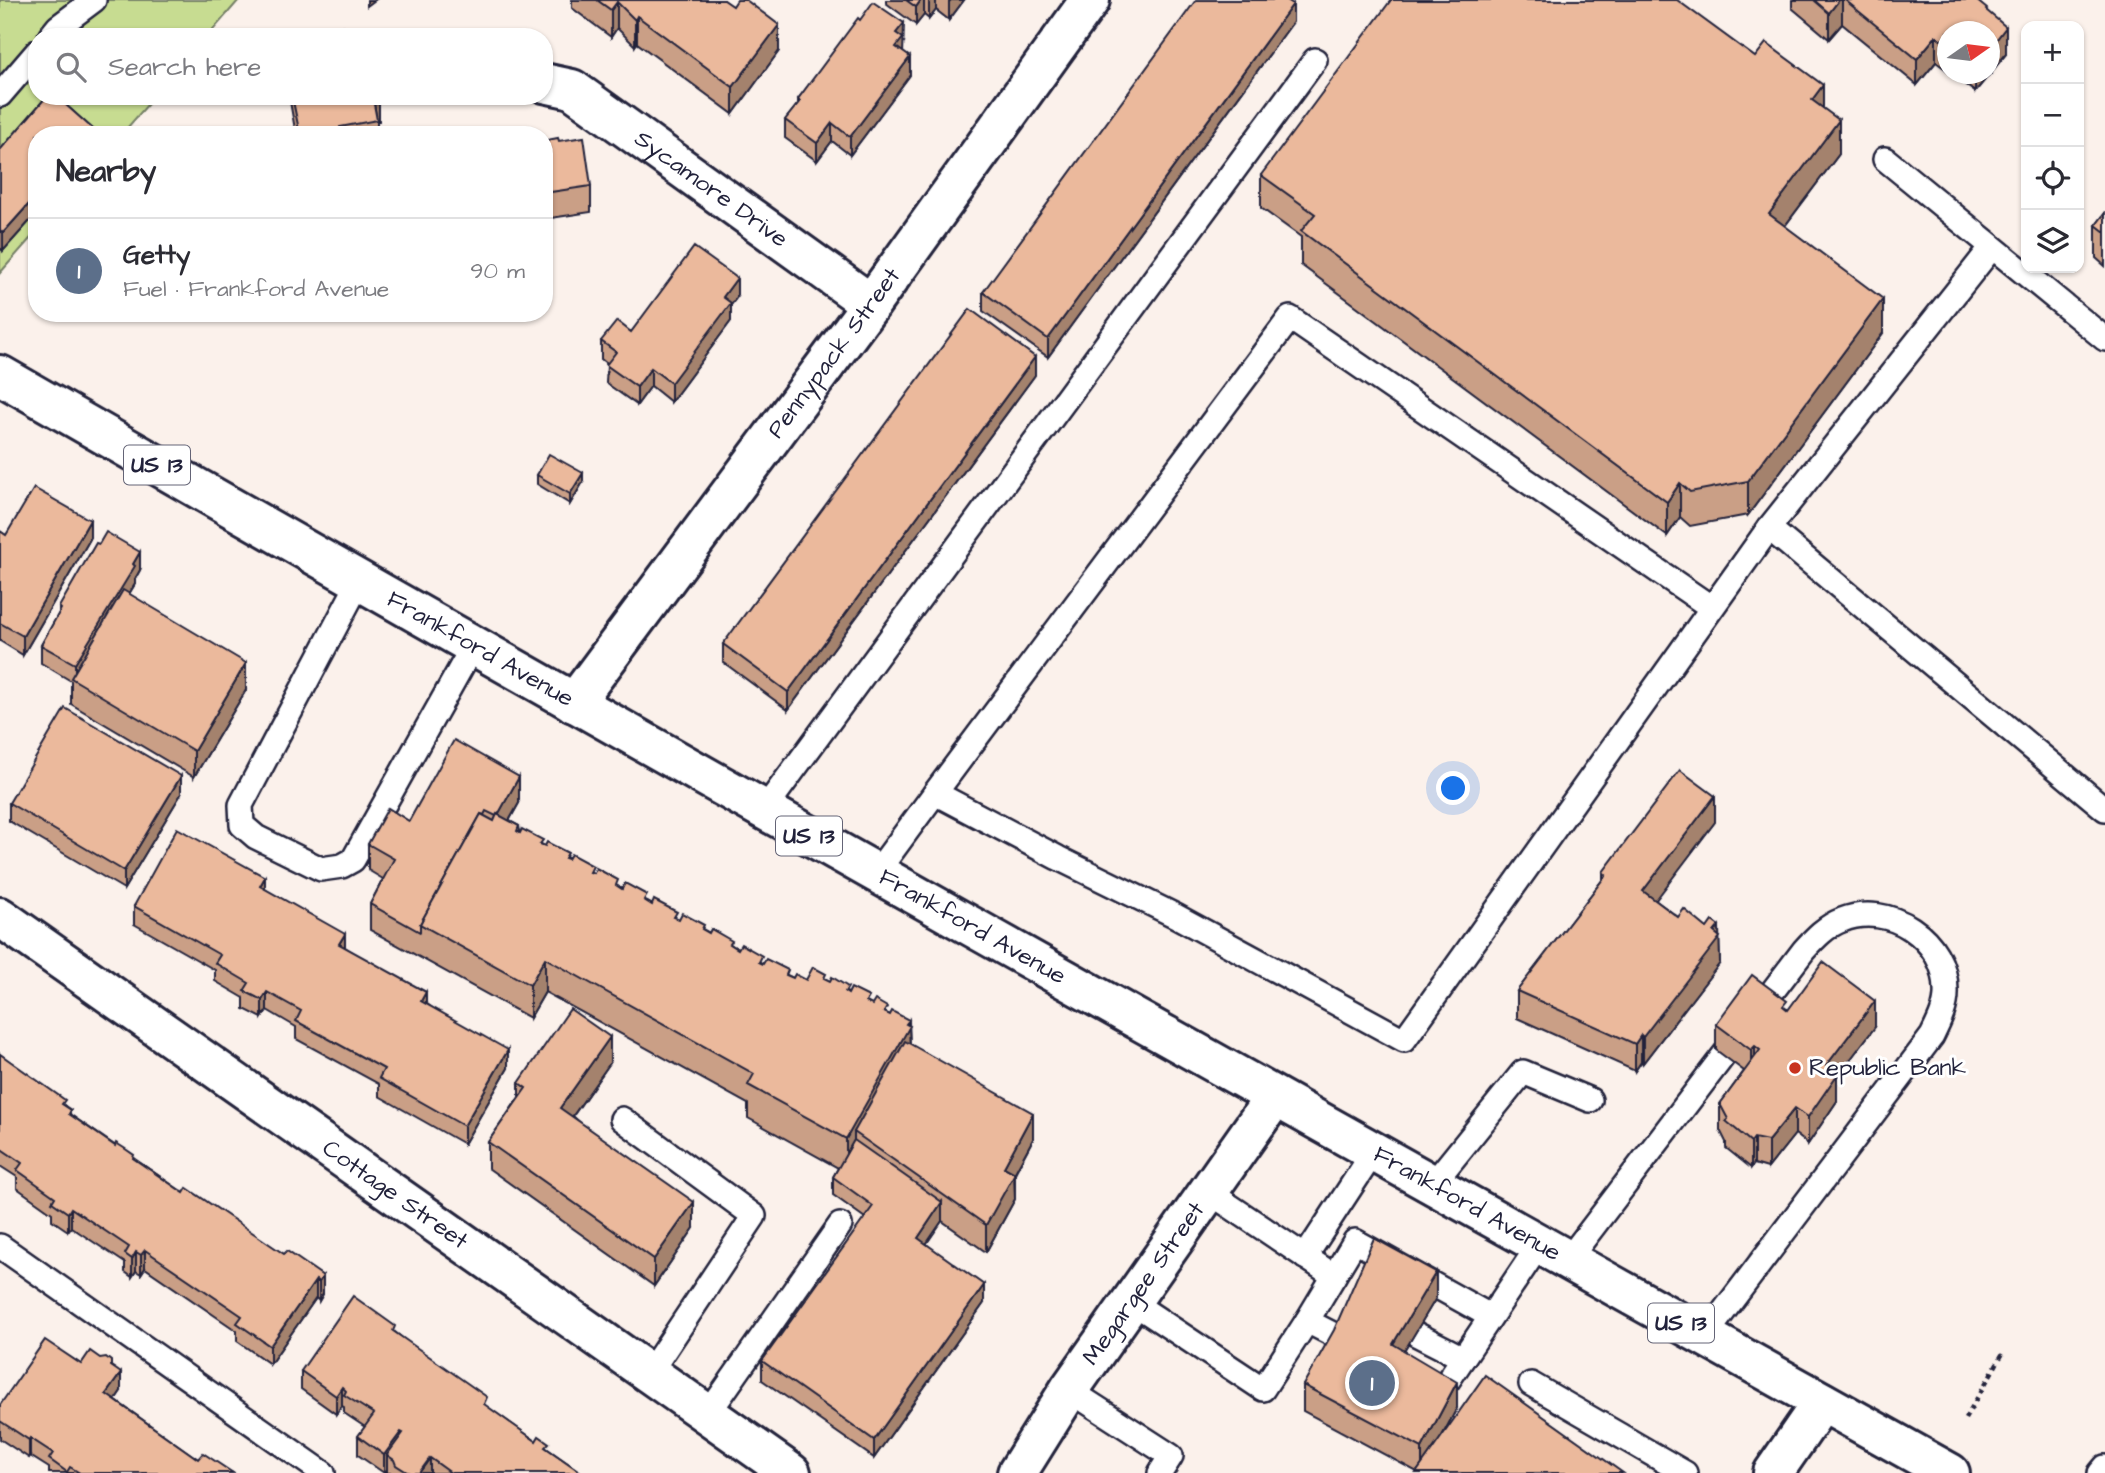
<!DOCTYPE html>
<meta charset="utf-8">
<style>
:root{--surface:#fff;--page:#f2f2f3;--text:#2b2b33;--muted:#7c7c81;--line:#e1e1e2;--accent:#c8321e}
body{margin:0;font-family:"Architects Daughter",sans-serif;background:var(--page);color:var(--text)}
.controls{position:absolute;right:21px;top:21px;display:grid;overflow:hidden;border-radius:14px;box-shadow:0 2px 5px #0004}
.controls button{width:63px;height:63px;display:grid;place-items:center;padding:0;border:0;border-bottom:2px solid var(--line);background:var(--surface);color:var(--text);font:35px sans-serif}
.compass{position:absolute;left:1937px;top:21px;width:63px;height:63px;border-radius:50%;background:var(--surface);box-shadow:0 2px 5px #0004;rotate:76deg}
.you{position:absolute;left:1454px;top:789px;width:24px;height:24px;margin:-18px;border:5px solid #fff;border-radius:50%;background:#1a73e8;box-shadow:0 0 0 10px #1a73e833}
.badge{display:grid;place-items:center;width:46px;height:46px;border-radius:50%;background:var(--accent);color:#fff;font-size:23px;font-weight:700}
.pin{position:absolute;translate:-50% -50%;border:4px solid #fff;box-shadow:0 2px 7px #0006}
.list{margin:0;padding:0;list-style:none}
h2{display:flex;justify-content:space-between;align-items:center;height:91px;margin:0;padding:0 28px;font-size:30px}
h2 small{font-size:23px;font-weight:400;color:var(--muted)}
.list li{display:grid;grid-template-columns:46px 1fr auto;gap:21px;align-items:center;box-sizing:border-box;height:105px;padding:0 28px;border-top:2px solid var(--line)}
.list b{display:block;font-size:26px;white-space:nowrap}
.list p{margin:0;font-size:23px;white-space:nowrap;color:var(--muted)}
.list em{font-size:23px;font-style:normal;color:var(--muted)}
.icon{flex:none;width:38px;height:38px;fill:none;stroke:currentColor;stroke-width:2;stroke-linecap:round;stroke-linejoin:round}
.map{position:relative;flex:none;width:2105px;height:1473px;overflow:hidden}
.search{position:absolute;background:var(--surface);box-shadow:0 2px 5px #0004;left:28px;top:28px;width:525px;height:77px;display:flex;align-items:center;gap:18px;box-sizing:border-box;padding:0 24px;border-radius:28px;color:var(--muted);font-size:26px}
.panel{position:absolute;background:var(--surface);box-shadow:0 2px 5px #0004;left:28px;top:126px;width:525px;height:196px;border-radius:28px}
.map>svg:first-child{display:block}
.green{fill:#c7dc91;stroke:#747f66;stroke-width:2}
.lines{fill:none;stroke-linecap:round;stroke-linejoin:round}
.lane-casing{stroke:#22223b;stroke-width:28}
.street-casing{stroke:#22223b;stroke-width:44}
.primary-casing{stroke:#22223b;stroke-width:44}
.path{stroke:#22223b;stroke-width:4.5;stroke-dasharray:5 5;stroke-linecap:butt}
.lane{stroke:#fff;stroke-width:23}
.street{stroke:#fff;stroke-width:38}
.primary{stroke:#fff;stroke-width:38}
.wall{fill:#ca9f86;stroke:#22223b;stroke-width:2}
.shaded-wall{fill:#a4826d;stroke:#22223b;stroke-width:2}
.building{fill:#ebb99c;stroke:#22223b;stroke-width:2}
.poi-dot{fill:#c8321e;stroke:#fff;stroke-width:2.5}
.labels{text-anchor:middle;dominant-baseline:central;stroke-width:6;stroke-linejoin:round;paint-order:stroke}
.shield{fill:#fff;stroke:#646476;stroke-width:2}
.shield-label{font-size:23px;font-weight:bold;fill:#22223b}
.street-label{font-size:24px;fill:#22223b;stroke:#fff}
.poi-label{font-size:24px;fill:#22223b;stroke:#fff;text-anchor:start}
</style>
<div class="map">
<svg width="2105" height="1473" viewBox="0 0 2105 1473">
<rect width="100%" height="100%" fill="#fbf1eb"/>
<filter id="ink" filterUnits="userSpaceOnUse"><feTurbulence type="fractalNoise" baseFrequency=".0143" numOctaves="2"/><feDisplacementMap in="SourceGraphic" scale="14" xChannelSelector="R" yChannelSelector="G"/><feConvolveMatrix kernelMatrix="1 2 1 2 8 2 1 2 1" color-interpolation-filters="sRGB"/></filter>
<g filter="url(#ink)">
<polygon class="green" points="0,0 239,0 207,37 37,37 37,96 155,96 121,135 37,135 37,231 0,273"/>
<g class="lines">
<g class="lane-casing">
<g id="lane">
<polyline points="50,37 58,27 94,0"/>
<polyline points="0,95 37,52"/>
<polyline points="1885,159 2105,339"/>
<polyline points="1992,247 1769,528 2105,809"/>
<polyline points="359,582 241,805 242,825 256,837 321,869 342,866 353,860 473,646"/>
<polyline points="1712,608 1290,318 935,793 1058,858 1176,916 1404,1040 1769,528"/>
<polyline points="764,810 1315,60"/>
<polyline points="876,873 935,793"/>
<polyline points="622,1119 754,1216 650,1372"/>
<polyline points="1432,1185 1523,1072 1590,1100"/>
<polyline points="1209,1192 1334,1276"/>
<polyline points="0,1246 323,1473"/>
<polyline points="1305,1257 1373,1153"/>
<path d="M1567 1261 1804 950C1815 938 1826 926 1842 920 1889 901 1946 939 1946 990 1947 1006 1939 1022 1932 1036L1705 1336"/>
<polyline points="1132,1302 1263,1389 1307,1321 1355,1241 1490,1316"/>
<polyline points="1307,1321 1342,1339"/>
<polyline points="1414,1333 1463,1358"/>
<polyline points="1531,1384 1685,1473"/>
<polyline points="1069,1390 1171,1456 1160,1473"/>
<polyline points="1441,1391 1539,1245"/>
<polyline points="708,1414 840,1225"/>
<polyline points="2100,1473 2105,1467"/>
</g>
</g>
<g class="street-casing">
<g id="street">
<path id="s1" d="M544 83 572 89 871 304"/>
<path id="s2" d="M574 703 871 304 1090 0"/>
<path id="s3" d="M0 917 791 1473"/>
<path id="s4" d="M1017 1473 1069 1390 1274 1098"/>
<polyline points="1773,1473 1822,1402"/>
</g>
</g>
<g class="primary-casing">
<g id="primary">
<path id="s5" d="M0 375C647 747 1298 1110 1950 1473"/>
</g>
</g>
<polyline class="path" points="1965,1419 2003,1353"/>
<use href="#lane" class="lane"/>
<use href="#street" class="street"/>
<use href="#primary" class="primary"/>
</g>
<g class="wall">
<polygon points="572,0 724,0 779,51 733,114 637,43 635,46 617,28 611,37 572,8"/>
<polygon points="886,0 964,0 949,20 936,10 929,19 924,15 916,25 886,3"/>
<polygon points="1792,0 1976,0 1987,11 2006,54 1975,92 1951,74 1990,74 1948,32 1948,71 1936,62 1917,85 1842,24 1829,39 1792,8"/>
<polygon points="860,20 904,42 903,43 903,52 910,75 850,155 832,141 817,161 785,138 785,120 798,104 798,99"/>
<polygon points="1293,22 1048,357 983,311 983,292"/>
<polygon points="47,96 56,96 94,130 94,135 37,135 37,213 3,251 0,248 0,150"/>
<polygon points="289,96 378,96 379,121 377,121 377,135 296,135"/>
<polygon points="1823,109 1839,154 1785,226 1883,333 1748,515 1690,526 1680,517 1667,536 1301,265 1301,237 1261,208 1261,175"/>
<polygon points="559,141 591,186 591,212 544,219 544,143"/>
<polygon points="2105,213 2105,266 2096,258 2096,225"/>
<polygon points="737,297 731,305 731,321 671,402 651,386 637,405 606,383 607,364 601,359 601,341"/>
<polygon points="1035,375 788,710 723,662 723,644"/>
<polygon points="537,475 583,482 570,504 537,484"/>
<polygon points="0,531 6,535 90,539 23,655 0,641"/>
<polygon points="140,570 135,579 135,584 129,594 246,690 194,777 71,704 71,681 41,663 41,645 59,613 59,607"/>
<polygon points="181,794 124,889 9,821 9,803"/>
<polygon points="519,803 509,821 519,826 520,833 568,858 593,873 677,918 704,930 732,945 762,963 793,978 806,980 826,979 848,993 909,1025 910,1044 1033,1139 1015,1173 1015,1199 986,1252 942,1221 926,1244 984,1303 874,1458 762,1380 762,1361 865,1218 833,1195 833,1177 838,1168 748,1118 748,1104 545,992 530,1018 370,930 370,904 383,879 368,870 368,844 409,821"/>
<polygon points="1715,822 1655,900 1678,917 1719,936 1720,963 1643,1063 1641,1062 1635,1071 1517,1018 1517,991 1603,879 1603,872"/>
<polygon points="265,889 345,947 426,1003 508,1068 464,1144 379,1096 379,1084 296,1039 296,1027 267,1010 262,1018 244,1009 244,998 215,981 215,970 134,924 134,906"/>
<polygon points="1787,1009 1875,1027 1837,1077 1837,1101 1808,1144 1795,1134 1768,1168 1754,1164 1751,1168 1726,1148 1726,1142 1720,1130 1720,1104 1744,1071 1716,1050 1716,1024"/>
<polygon points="0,1054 65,1106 71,1115 184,1193 284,1254 323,1276 323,1294 319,1301 316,1298 270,1364 237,1341 237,1331 145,1268 141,1274 136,1271 132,1277 125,1272 125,1263 71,1227 68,1231 52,1220 52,1213 17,1188 17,1177 0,1166"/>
<polygon points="610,1063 573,1116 694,1228 654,1286 488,1168 488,1142 519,1097 519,1083"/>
<polygon points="1436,1298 1404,1351 1457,1408 1443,1434 1417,1472 1303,1411 1303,1385"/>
<polygon points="395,1332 487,1407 582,1473 387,1473 387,1469 384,1473 358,1455 358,1436 365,1427 344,1413 344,1407 342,1406 336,1414 301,1389 301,1371"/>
<polygon points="81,1364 121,1391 115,1400 198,1459 233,1473 49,1473 49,1468 30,1456 29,1458 0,1439 0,1405"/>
</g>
<g class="shaded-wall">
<polygon points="367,0 375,0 367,6"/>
<polygon points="921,0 924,0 924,15 916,25 916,7"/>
<polygon points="929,0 936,0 936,10 929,19"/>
<polygon points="951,0 964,0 949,20 949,2"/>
<polygon points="1839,0 1842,0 1842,24 1829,39 1829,13"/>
<polygon points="617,2 617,28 611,37 611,10"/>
<polygon points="1293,4 1293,22 1048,357 1048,339"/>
<polygon points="637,16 637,43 635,46 635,20"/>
<polygon points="904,23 903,56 896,65 896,33"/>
<polygon points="779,25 779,51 733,114 733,87"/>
<polygon points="2006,27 2006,54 1975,92 1975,74 1990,74 1990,48"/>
<polygon points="1936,36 1936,62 1917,85 1917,59"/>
<polygon points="910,57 910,75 850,155 850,137"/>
<polygon points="1823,85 1823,119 1812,100"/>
<polygon points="379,103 379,121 377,121 374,104"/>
<polygon points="1839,120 1839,154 1769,247 1769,214"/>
<polygon points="832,123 832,141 817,161 817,143"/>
<polygon points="37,195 37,213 3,251 3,233"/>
<polygon points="737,278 737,297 731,305 731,321 671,402 671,383 723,297"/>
<polygon points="1883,299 1883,333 1748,515 1748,481"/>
<polygon points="1035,357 1035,375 788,710 788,692"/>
<polygon points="651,368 651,386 637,405 637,387"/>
<polygon points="583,473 583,482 570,504 570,494"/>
<polygon points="1680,483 1680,517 1667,536 1667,502"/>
<polygon points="90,520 90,539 23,655 23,636"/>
<polygon points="140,552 140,570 135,579 135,584 76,681 75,680 75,664"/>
<polygon points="246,663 246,690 194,777 194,751"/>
<polygon points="181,776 181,794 124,889 124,871"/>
<polygon points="519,777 519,803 497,842 497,816"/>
<polygon points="1715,796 1715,822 1643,917 1643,891"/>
<polygon points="265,877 265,896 260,886"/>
<polygon points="1719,926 1720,963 1643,1063 1643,1037"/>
<polygon points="345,934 345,953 339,944"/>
<polygon points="545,958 545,992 530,1018 530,985"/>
<polygon points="267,992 267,1010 262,1018 262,1000"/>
<polygon points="426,992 426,1010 421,1001"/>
<polygon points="1875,1001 1875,1027 1837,1077 1837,1101 1808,1144 1808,1117 1826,1066"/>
<polygon points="909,1020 910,1059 854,1132 854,1157 846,1172 846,1139"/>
<polygon points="1641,1035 1641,1062 1635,1071 1635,1044"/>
<polygon points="610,1037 610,1063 560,1134 560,1108"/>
<polygon points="1755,1046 1755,1072 1751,1076 1751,1050"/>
<polygon points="508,1050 508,1068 464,1144 464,1126"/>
<polygon points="1795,1108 1795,1134 1768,1168 1768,1141"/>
<polygon points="1033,1113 1033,1139 1014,1174 1015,1199 986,1252 986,1225 1004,1167"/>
<polygon points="1754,1138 1754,1164 1751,1168 1751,1142"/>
<polygon points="694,1202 694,1228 654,1286 654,1259"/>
<polygon points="942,1202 942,1221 918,1256 918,1238"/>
<polygon points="71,1208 71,1227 68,1231 68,1213"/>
<polygon points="145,1250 145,1268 141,1274 141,1255"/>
<polygon points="136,1252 136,1271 132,1277 132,1259"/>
<polygon points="1436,1272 1436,1298 1393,1370 1393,1344"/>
<polygon points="323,1276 323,1294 319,1301 319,1282"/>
<polygon points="316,1280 316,1298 270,1364 270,1346"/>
<polygon points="984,1285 984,1303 874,1458 874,1440"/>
<polygon points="121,1373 121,1391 106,1413 106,1394"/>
<polygon points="1457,1382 1457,1408 1422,1473 1422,1448"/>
<polygon points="342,1387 342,1406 336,1414 336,1396"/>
<polygon points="401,1432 401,1450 387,1455 387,1469 384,1473 384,1455"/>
<polygon points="30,1438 30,1456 29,1458 29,1440"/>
<polygon points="430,1458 430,1473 419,1473"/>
</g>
<g class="building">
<polygon points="597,0 724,0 733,6 737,0 746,0 779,25 733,87 637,16 635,20 617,2 611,10"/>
<polygon points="906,0 921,0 916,7"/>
<polygon points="1196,0 1287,0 1293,4 1048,339 983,292"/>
<polygon points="1391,0 1677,0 1755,57 1766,43 1823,85 1812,100 1839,120 1769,214 1883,299 1748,481 1690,492 1680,483 1667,502 1301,231 1315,214 1261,175"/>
<polygon points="1814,0 1839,0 1829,13"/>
<polygon points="1845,0 1976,0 1987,9 1986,10 2006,27 1990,48 1990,32 1948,32 1948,44 1936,36 1917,59"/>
<polygon points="873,2 904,23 896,33 903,38 896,47 910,57 850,137 832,123 817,143 785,120 800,101 798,99 858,18 860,20"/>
<polygon points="343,26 344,34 360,30 361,34 366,32 367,37 320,37 319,31"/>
<polygon points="47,96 56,96 94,130 90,135 37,135 37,195 3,233 0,230 0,150"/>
<polygon points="292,96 378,96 379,103 374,104 377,120 340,127 341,135 300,135"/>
<polygon points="584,137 591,186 544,193 544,143 547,143 547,140 558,138 559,141"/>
<polygon points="2105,213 2105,232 2096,225"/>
<polygon points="694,247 737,278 723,297 731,303 671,383 651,368 637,387 606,365 616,352 601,341 617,321 631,332"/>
<polygon points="970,309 1035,357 788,692 723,644"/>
<polygon points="549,454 583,473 570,494 537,475"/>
<polygon points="34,488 90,520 23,636 0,623 0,531 6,535"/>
<polygon points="106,532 140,552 133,564 135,566 75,664 41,645 61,609 59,607 96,543 99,544"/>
<polygon points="123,590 246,663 194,751 71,678"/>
<polygon points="65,708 181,776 124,871 9,803"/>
<polygon points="454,740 519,777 498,815 496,816 486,811 484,815 481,814 420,924 420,932 370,904 394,859 368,844 388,808 409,821"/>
<polygon points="1680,770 1715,796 1643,891 1678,917 1684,909 1707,928 1712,921 1719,926 1714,932 1720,937 1643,1037 1641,1035 1635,1044 1517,991 1606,875 1603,872"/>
<polygon points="481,814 494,821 497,814 519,826 517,831 520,833 522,829 543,840 540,844 545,846 547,842 568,853 565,858 568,859 571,854 593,866 590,872 594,873 596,868 618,880 616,885 622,889 625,883 647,895 644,900 652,905 654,900 677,912 674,917 679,919 682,913 704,925 702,929 709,933 711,929 732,941 730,944 738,949 741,944 762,956 759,962 763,964 766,959 788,970 786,975 793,978 795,974 806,980 813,967 826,974 824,978 830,981 832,977 848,987 845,992 848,994 851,988 869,997 866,1002 872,1005 875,1000 887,1007 884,1012 890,1015 892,1011 909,1020 906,1024 910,1026 846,1139 748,1085 754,1074 545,958 530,985 420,924"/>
<polygon points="177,828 265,877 260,886 345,934 339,944 426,992 421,1001 508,1050 464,1126 379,1078 384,1069 296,1021 301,1011 267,992 262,1000 244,991 249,983 215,963 220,955 134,906"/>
<polygon points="1823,962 1875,1001 1826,1066 1837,1075 1808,1117 1795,1108 1768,1141 1754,1138 1751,1142 1726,1121 1728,1119 1720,1104 1760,1050 1755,1046 1751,1050 1716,1024 1752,975 1787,1001 1783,1006 1788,1010"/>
<polygon points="570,1009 610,1037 560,1108 694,1202 654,1259 488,1142 526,1088 519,1083"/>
<polygon points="905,1041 1033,1113 1004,1167 1015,1173 986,1225 854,1132"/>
<polygon points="0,1054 65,1100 62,1104 71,1110 69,1114 115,1146 116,1143 124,1148 134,1155 133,1158 184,1193 187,1188 284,1254 287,1251 323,1276 319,1282 316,1280 270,1346 237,1323 242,1316 145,1250 141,1255 136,1252 132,1259 125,1254 129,1247 71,1208 68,1213 52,1202 55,1197 17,1170 22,1163 0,1148"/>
<polygon points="854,1140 942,1202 918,1238 984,1285 874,1440 762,1361 873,1206 833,1177"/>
<polygon points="1374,1238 1436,1272 1393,1344 1457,1382 1422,1448 1303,1385 1334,1330"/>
<polygon points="353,1296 395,1326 393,1331 487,1397 484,1404 536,1441 539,1436 549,1443 545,1447 582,1473 451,1473 430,1458 419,1473 411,1473 407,1472 396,1465 394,1460 387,1455 403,1433 401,1432 384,1455 358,1436 374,1414 344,1395 346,1391 342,1387 336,1396 301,1371"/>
<polygon points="45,1340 81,1364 90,1351 100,1358 106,1357 111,1361 111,1366 121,1373 106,1394 198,1459 203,1453 233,1473 80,1473 70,1467 67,1472 49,1459 53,1453 30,1438 29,1440 0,1421 0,1405"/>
<polygon points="1485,1375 1623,1473 1416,1473"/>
</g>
</g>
<circle class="poi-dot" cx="1795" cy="1068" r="7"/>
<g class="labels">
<g class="shield">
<rect x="124" y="445.5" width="66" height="39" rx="5"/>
<rect x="776" y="816.5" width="66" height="39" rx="5"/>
<rect x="1648" y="1303.5" width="66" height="39" rx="5"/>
</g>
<g class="shield-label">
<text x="157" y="465">US 13</text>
<text x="809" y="836">US 13</text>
<text x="1681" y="1323">US 13</text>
</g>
<g class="street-label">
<text stroke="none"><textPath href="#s1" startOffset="200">Sycamore Drive</textPath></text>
<text stroke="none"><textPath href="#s2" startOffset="436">Pennypack Street</textPath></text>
<text stroke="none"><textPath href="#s5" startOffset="553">Frankford Avenue</textPath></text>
<text stroke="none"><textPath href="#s5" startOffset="1118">Frankford Avenue</textPath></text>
<text stroke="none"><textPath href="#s3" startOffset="483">Cottage Street</textPath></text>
<text stroke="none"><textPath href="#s5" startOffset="1685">Frankford Avenue</textPath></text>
<text stroke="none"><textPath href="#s4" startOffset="228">Megargee Street</textPath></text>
</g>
<g class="poi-label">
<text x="1809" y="1068">Republic Bank</text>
</g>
</g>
</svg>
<div class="controls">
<button>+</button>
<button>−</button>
<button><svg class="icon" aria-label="locate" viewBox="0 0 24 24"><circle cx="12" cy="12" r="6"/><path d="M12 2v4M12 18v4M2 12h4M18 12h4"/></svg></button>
<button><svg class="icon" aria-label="layers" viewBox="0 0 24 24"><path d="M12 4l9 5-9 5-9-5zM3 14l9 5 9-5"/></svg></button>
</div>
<svg class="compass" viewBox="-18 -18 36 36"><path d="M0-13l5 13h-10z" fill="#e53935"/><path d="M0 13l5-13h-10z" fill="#7c7c81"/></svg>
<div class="you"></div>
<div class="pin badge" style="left:1372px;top:1383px;background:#5c6f8a">1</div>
<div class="search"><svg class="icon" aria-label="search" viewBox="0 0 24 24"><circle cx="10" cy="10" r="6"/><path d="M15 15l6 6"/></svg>Search here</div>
<section class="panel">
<h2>Nearby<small></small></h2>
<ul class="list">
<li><span class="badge" style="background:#5c6f8a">1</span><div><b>Getty</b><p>Fuel · Frankford Avenue</p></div><em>90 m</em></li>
</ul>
</section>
</div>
